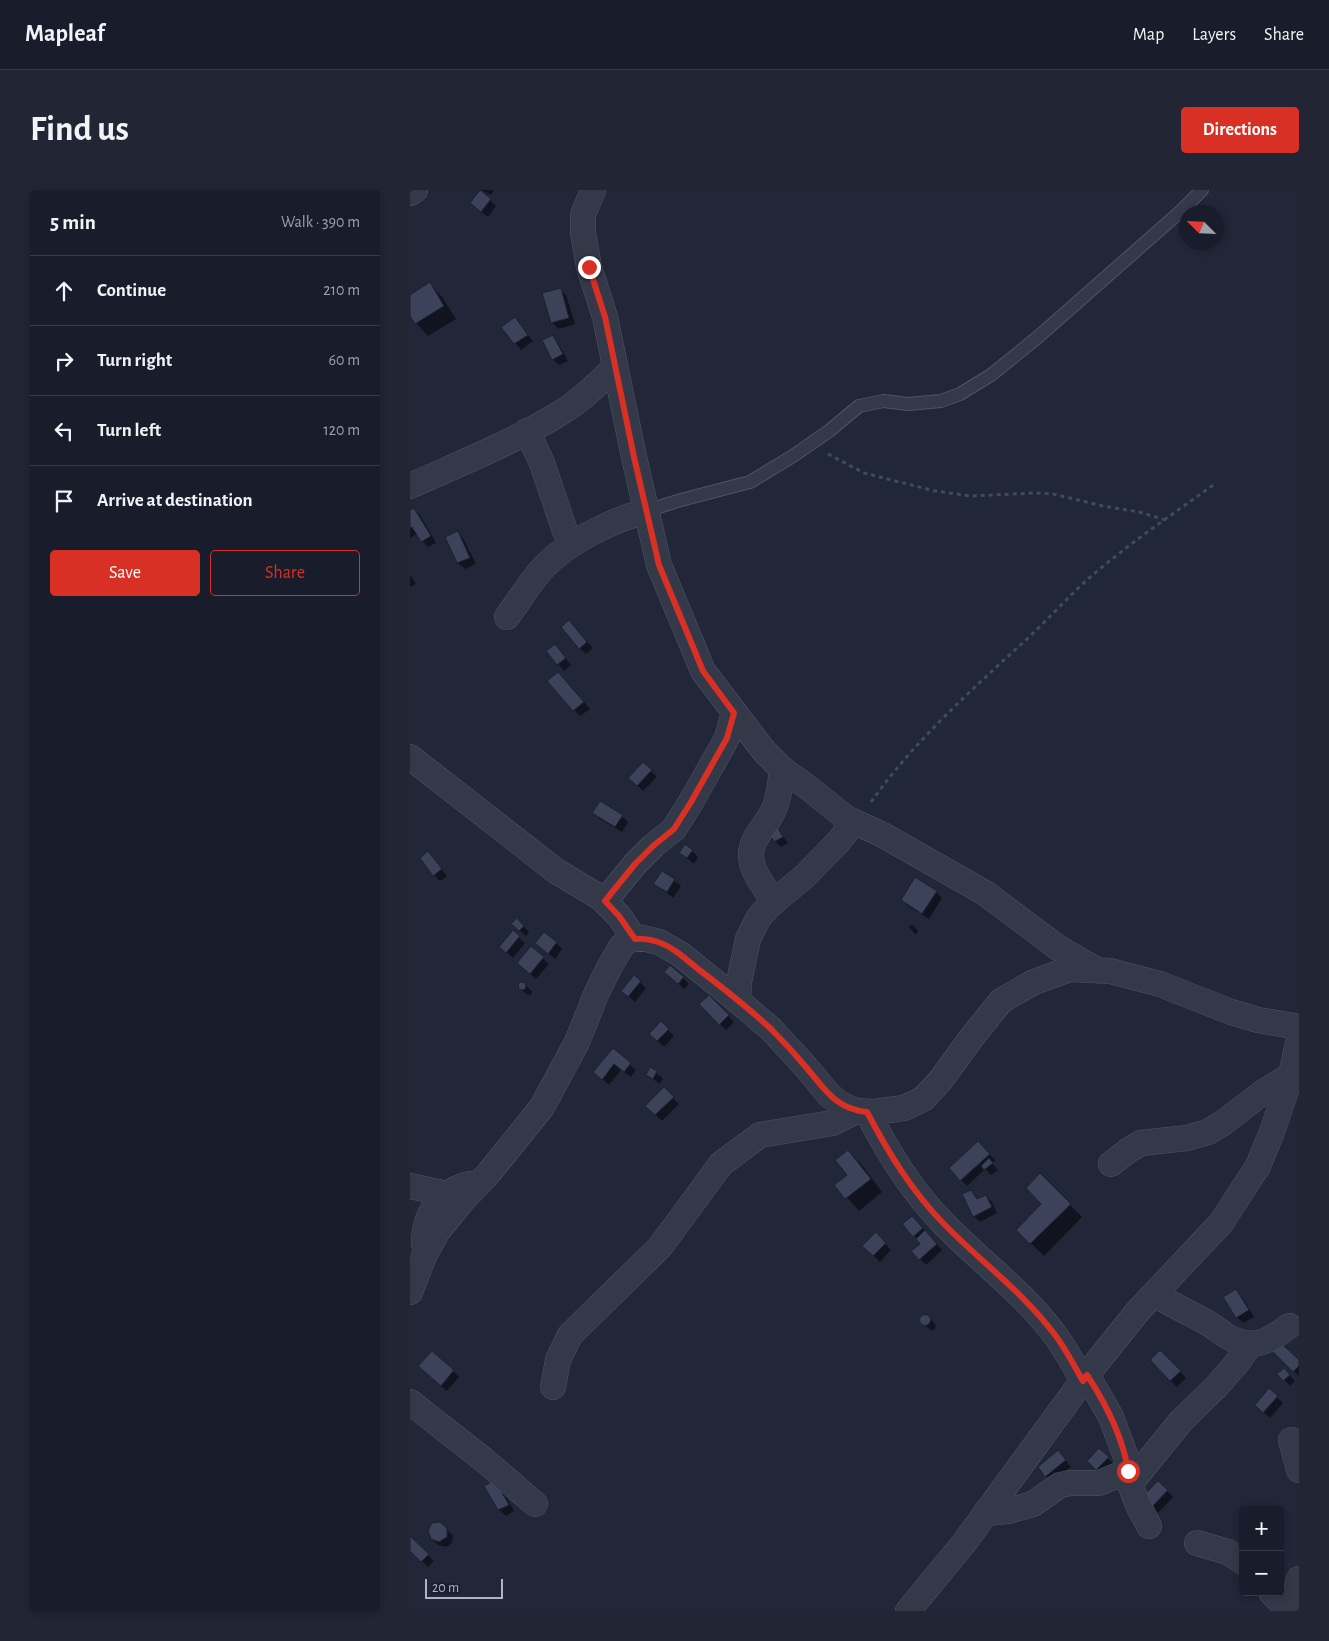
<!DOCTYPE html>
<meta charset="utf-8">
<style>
:root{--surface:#191c2b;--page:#222533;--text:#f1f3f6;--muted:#9fa1a9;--line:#373a47;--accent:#d93025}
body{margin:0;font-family:"Alegreya Sans",sans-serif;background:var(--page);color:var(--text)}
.controls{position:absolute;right:15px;bottom:15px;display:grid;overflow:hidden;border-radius:5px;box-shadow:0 2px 8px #0003}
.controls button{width:45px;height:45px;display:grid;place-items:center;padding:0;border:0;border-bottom:1px solid var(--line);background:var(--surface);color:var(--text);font:25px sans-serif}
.compass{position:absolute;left:769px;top:15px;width:45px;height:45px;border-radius:50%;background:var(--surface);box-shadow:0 2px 8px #0003;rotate:294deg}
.scale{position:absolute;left:15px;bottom:12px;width:78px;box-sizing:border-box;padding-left:5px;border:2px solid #afb3c5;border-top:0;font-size:14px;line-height:18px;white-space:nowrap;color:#afb3c5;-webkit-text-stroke:4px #1a1e2e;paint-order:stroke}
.stop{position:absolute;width:15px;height:15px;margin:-11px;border:4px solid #d93025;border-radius:50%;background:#fff}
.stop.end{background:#d93025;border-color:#fff;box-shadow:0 1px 5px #0008}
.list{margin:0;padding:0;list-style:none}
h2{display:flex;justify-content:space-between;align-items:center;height:65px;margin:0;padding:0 20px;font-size:21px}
h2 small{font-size:16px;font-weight:400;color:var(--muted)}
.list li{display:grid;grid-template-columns:32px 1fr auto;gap:15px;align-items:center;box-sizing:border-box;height:70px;padding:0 20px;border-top:1px solid var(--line)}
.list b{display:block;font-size:19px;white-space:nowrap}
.list em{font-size:16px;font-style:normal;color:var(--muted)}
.actions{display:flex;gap:10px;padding:15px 20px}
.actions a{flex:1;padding:11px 0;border:1px solid var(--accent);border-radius:5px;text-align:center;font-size:18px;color:var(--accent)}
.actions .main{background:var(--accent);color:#fff}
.icon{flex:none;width:28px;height:28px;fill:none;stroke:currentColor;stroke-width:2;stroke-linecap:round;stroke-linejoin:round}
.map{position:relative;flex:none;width:889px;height:1421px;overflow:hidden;border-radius:5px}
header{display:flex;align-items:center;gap:30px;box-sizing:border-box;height:70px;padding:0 25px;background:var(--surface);border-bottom:1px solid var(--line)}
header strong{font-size:24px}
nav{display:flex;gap:28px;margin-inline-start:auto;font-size:18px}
.intro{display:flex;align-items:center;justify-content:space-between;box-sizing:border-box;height:120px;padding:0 30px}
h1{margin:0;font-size:35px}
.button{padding:12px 22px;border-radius:5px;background:var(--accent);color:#fff;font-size:18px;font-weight:700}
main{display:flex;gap:30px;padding:0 30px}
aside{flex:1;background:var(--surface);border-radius:5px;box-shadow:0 2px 8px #0003}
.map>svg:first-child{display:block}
.shadow{fill:#0007}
.building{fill:#3c4259;stroke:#1c2030}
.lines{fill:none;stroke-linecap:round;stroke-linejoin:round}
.lane-casing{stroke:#4f5364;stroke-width:14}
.street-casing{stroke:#4f5364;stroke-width:26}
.path{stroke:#3d4e54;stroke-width:3;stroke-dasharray:4 4;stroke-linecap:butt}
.lane{stroke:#343949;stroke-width:12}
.street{stroke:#343949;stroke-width:25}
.route{stroke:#d93025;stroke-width:6}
</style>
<header>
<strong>Mapleaf</strong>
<nav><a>Map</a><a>Layers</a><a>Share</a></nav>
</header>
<div class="intro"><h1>Find us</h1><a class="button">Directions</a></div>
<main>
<aside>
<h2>5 min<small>Walk · 390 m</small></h2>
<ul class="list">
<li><svg class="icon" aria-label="ahead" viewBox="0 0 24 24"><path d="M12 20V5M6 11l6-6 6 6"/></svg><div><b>Continue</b></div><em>210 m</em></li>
<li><svg class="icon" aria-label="right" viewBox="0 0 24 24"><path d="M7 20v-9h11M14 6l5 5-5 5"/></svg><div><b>Turn right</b></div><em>60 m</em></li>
<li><svg class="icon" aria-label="left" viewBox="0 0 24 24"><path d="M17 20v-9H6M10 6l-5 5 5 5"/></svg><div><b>Turn left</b></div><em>120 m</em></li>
<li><svg class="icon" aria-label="arrive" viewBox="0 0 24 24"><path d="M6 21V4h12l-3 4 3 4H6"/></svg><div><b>Arrive at destination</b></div></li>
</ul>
<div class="actions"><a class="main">Save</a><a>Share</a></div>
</aside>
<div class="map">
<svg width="889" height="1421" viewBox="0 0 889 1421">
<rect width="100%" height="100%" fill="#212639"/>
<g class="shadow">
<polygon points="71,0 84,0 81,5"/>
<polygon points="80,10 86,16 78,27 67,19"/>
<polygon points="20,94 32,107 46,129 18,146 6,133 0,124 0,106"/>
<polygon points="150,99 156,105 165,134 149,139 142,133"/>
<polygon points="105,128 123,151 111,160 93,137"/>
<polygon points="142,147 148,153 158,171 149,175 143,169"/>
<polygon points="4,319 10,325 26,353 18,357 7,344 0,348 0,321"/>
<polygon points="47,342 53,348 66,374 55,379 48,373 37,347"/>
<polygon points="0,385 6,394 0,397"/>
<polygon points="159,432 183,458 176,464 170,458"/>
<polygon points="145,456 161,475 154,481 138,461"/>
<polygon points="154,489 180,519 170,526 139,491"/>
<polygon points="233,574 247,587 233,601 220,588"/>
<polygon points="184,623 212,626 218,632 212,642 190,629"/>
<polygon points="368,640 378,653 371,657 365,651"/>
<polygon points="282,661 288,667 284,674 271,663"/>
<polygon points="18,663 37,686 30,691 24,685"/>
<polygon points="252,682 271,696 263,708 245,693"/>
<polygon points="526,702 532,708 519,729 498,716 492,710"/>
<polygon points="107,730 119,742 116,746 103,734"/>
<polygon points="503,735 508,741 506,745 498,736"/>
<polygon points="103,742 115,753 103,768 91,757"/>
<polygon points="146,753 152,759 145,769 133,759"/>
<polygon points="121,758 139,774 126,789 115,779"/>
<polygon points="224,787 236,798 225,812 213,801"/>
<polygon points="262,788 273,788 279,794 274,799"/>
<polygon points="113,793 122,801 121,805 116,804 110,798 111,794"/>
<polygon points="299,806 324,832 316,840 291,814"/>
<polygon points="251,833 264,846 254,857 241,844"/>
<polygon points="203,860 226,880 221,887 211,880 199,895 191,888"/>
<polygon points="240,879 253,888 250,894 237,885"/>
<polygon points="254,899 269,914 252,931 237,916"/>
<polygon points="568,953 585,970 582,973 588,980 581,985 575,979 557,996 540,978"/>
<polygon points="438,962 451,974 472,1002 449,1021 426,995 438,985"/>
<polygon points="630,985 672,1027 634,1066 607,1040 633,1014"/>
<polygon points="561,1001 569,1010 576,1006 582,1012 587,1023 570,1032 564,1026"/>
<polygon points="508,1033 532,1060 516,1075 510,1069 512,1054 494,1034"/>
<polygon points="466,1044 481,1060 470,1072 454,1056"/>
<polygon points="826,1101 832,1107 844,1127 833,1133 827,1127"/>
<polygon points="515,1126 519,1127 525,1134 526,1136 524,1140 520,1140 512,1132 511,1130"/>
<polygon points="863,1161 889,1172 889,1186"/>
<polygon points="750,1162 776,1188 767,1197 741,1170"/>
<polygon points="874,1179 885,1191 880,1196 869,1184"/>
<polygon points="43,1181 49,1187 37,1201 16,1182"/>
<polygon points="867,1207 873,1213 860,1228 852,1221"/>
<polygon points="689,1260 704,1274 693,1286 678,1271"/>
<polygon points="654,1268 661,1277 642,1292 636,1286"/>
<polygon points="748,1292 763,1307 748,1323 732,1308"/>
<polygon points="76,1297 91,1298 104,1321 96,1326 89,1320"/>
<polygon points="36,1339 43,1345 42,1353 36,1357 28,1355 22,1349"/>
<polygon points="0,1348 24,1371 18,1377 0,1359"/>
</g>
<g class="building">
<polygon points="70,0 81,9 71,22 60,13"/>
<polygon points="20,92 34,116 5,134 0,126 0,105"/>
<polygon points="151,98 159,128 141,133 132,103"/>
<polygon points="105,127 118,145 104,154 91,137"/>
<polygon points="143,145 153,164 142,170 132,150"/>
<polygon points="4,318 21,346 11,352 2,337 0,338 0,320"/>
<polygon points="48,341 60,368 47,373 35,347"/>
<polygon points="159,430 177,452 169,459 151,437"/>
<polygon points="145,454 156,468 147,475 136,461"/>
<polygon points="148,482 174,512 163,521 137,491"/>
<polygon points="233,572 242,580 227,596 218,588"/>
<polygon points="190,611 213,625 205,637 182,623"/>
<polygon points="368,638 373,647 364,652 359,643"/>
<polygon points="275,654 283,660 277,668 269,663"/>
<polygon points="18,661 32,679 23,686 10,668"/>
<polygon points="252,681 265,689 257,702 243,694"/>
<polygon points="505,687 527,701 512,724 491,710"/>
<polygon points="107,728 114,736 109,741 101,734"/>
<polygon points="103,740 110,746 96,763 89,757"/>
<polygon points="134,742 147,752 138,764 125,753"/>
<polygon points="121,756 134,767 120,784 107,773"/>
<polygon points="260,775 274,787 268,794 254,782"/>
<polygon points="224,785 231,791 218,807 211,801"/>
<circle cx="112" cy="796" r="4"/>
<polygon points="299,805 319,825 309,835 289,814"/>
<polygon points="251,831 259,839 247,851 239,844"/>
<polygon points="203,858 221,873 214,882 204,874 192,890 183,882"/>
<polygon points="240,877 247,881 243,889 236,885"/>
<polygon points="254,897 264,907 245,925 235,916"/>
<polygon points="568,951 580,964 550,991 539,978"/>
<polygon points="438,960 461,989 435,1009 424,995 437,985 425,970"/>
<polygon points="579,968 583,973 574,980 571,976"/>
<polygon points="630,983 661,1014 620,1054 606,1040 631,1014 616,998"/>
<polygon points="561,1000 567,1009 576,1005 582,1017 563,1027 552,1004"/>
<polygon points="502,1026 513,1038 503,1047 492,1034"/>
<polygon points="515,1040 527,1054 509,1070 501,1061 510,1054 506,1049"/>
<polygon points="466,1042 476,1053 463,1066 452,1056"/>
<polygon points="826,1099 839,1120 826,1128 813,1107"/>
<circle cx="515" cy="1130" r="5.5"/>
<polygon points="870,1152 889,1170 889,1176 883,1182 862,1161"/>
<polygon points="750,1160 771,1181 760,1191 740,1170"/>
<polygon points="22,1161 44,1180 31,1196 8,1176"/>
<polygon points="874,1178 880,1185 873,1191 867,1184"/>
<polygon points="859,1198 868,1206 853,1223 845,1215"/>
<polygon points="689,1258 699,1267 686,1280 677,1271"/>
<polygon points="648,1260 656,1270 635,1287 628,1277"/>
<polygon points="85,1290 99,1315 88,1320 74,1296"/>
<polygon points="748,1291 758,1300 741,1318 731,1308"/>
<polygon points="30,1332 37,1338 37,1347 29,1352 21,1349 18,1341 22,1333"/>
<polygon points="0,1346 19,1364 11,1372 0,1361"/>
</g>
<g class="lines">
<g class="lane-casing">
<polyline id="lane" points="236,321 271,310 340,292 383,266 419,241 449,216 474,211 498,214 531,211 550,204 581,185 628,147 771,21 792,0"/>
</g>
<g class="street-casing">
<g id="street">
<polyline points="183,0 173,25 173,43 179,77 195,127 224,267 249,375 293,481 354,561 372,579 400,599 436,628 473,645 575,703 647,757 685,779"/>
<polyline points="0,3 5,0"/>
<polyline points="117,241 132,273 155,341 161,355"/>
<path d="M0 296C51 273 104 252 152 222 172 210 188 193 205 177"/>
<path d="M97 427C109 411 120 392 133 378 157 352 203 330 236 321"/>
<polyline points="0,567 146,681 191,708 209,726 225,749"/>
<polyline points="195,711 225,674 243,656 264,639 281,612 317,548 324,523"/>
<path d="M364 712C355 698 342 683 341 667 340 650 354 638 361 625 369 611 370 595 372 579"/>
<polyline points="328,810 329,792 338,749 349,727 361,714 394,687 429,651 444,632"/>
<path d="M457 922C478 962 502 1002 535 1035 571 1072 614 1103 645 1145 656 1159 664 1176 673 1191"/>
<polyline points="701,974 719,960 731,953 777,948 798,942 813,933 852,903 881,885"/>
<polyline points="0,996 37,1004"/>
<path d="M14 1053C14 1023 31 1001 60 994"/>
<polyline points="0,1102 14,1066 27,1042 52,1011 78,984 132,917 167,852 187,802 200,776 211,757 218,750 232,748 249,752 270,764 316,801 361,839 395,876 419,905 432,915 446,921 463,922 494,918 513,909 530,891 562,847 591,811 624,792 660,779 700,781 750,794 821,822 848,830 889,837"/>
<path d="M744 1104C761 1114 779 1123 796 1132 803 1136 809 1141 815 1145 841 1161 857 1153 879 1136"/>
<polyline points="677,1185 701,1227 716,1267 720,1294 728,1315 739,1336"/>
<polyline points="143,1197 148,1170 160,1145 250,1057 311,974 350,945 422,933 446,921"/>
<polyline points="0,1212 74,1270 125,1314"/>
<polyline points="881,1250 889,1280"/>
<polyline points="720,1294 771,1231 806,1197 826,1174 840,1155"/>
<polyline points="575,1323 598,1321 623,1314 650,1295 660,1293 689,1293 718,1281"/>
<polyline points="787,1353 818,1362 833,1372"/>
<polyline points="861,1402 879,1421"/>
<polyline points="498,1421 554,1353 679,1182 728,1121 811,1033 848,976 862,942 881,885 889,849"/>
<polyline points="881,1421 889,1389"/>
</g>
</g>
<g class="path">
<polyline points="418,264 454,283 525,301 561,306 624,303 643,304 693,316 729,322 756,330"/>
<path d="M461 612C502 554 555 506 607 458 632 436 654 411 678 389 718 354 763 324 806 293"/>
</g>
<use href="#lane" class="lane"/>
<use href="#street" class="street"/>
</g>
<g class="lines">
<path class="route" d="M179 77 195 127 224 267 249 375 293 481 324 523 317 548 281 612 264 639 243 656 225 674 195 711 209 726 225 749C233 748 240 749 248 752 263 757 276 769 288 779 313 798 339 818 362 840 373 851 385 864 395 876 414 898 425 919 457 922 478 962 502 1002 535 1035 571 1072 614 1103 645 1145 656 1159 664 1176 673 1191L677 1185C696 1214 713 1247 718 1281"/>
</g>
</svg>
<div class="controls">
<button>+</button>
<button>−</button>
</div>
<svg class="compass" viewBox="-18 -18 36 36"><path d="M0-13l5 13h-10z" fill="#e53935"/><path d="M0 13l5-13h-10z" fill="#9fa1a9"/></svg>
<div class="scale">20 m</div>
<div class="stop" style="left:718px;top:1281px"></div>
<div class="stop end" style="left:179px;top:77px"></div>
</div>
</main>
